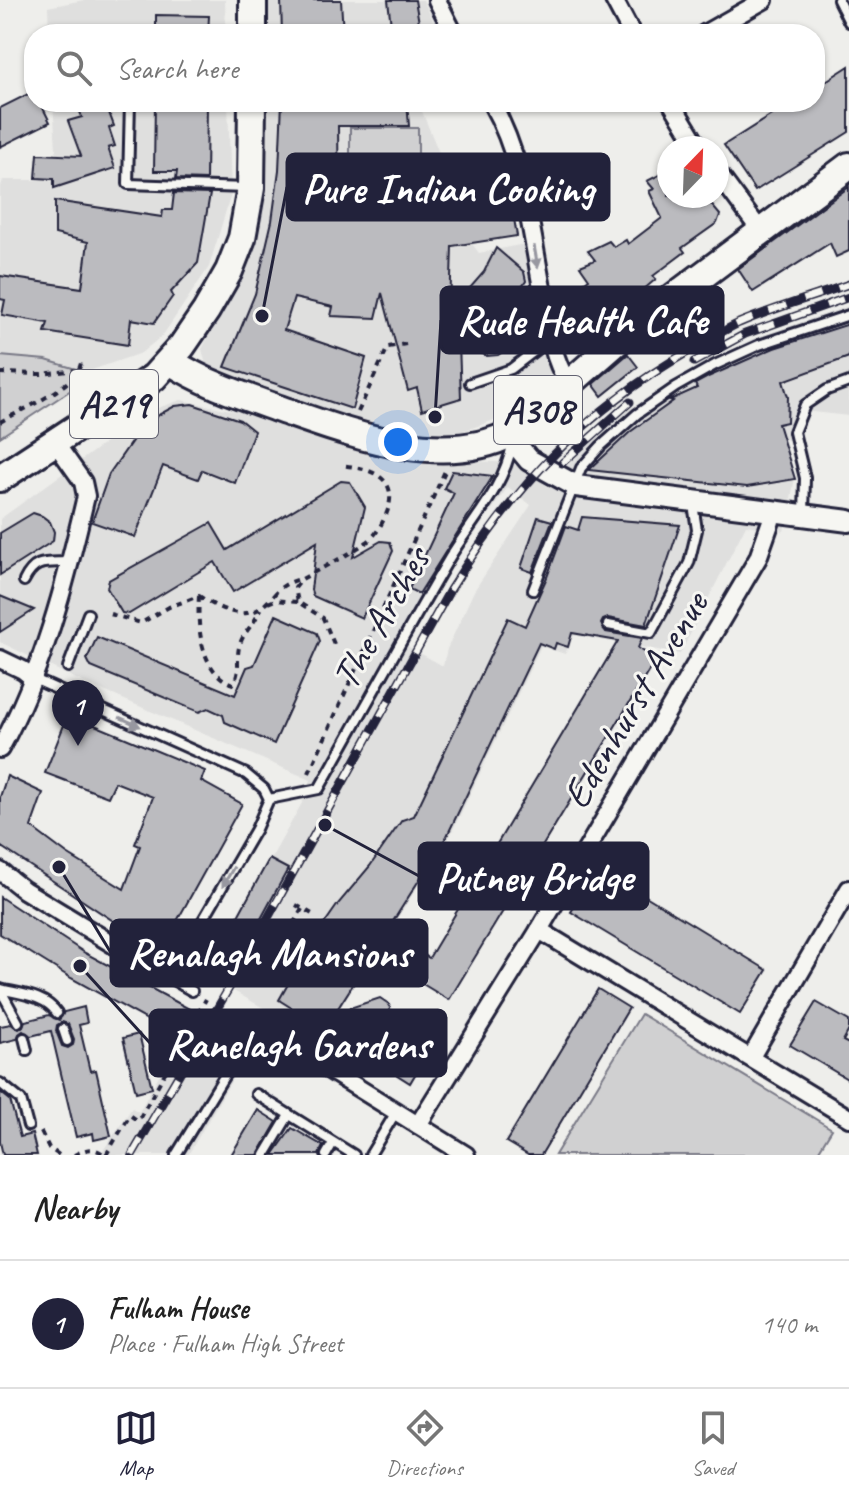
<!DOCTYPE html>
<meta charset="utf-8">
<style>
:root{--surface:#fff;--page:#f6f6f6;--text:#222;--muted:#767676;--line:#e0e0e0;--accent:#22223b}
body{margin:0;font-family:Caveat,sans-serif;background:var(--page);color:var(--text)}
.compass{position:absolute;left:657px;top:136px;width:72px;height:72px;border-radius:50%;background:var(--surface);box-shadow:0 2px 6px #0004;rotate:23deg}
.you{position:absolute;left:398px;top:442px;width:28px;height:28px;margin:-20px;border:6px solid #fff;border-radius:50%;background:#1a73e8;box-shadow:0 0 0 12px #1a73e833}
.badge{display:grid;place-items:center;width:52px;height:52px;border-radius:50%;background:var(--accent);color:#fff;font-size:26px;font-weight:700}
.pin{position:absolute;translate:-50% -66px;filter:drop-shadow(0 2px 4px #0008)}
.pin::after{content:'';position:absolute;top:42px;width:28px;height:24px;background:inherit;clip-path:polygon(0 0,100% 0,50% 100%)}
.list{margin:0;padding:0;list-style:none}
h2{display:flex;justify-content:space-between;align-items:center;height:104px;margin:0;padding:0 32px;font-size:34px}
h2 small{font-size:26px;font-weight:400;color:var(--muted)}
.list li{display:grid;grid-template-columns:52px 1fr auto;gap:24px;align-items:center;box-sizing:border-box;height:128px;padding:0 32px;border-top:2px solid var(--line)}
.list b{display:block;font-size:30px;white-space:nowrap}
.list p{margin:0;font-size:26px;white-space:nowrap;color:var(--muted)}
.list em{font-size:26px;font-style:normal;color:var(--muted)}
.icon{flex:none;width:44px;height:44px;fill:none;stroke:currentColor;stroke-width:2;stroke-linecap:round;stroke-linejoin:round}
.map{position:relative;flex:none;width:849px;height:1155px;overflow:hidden}
.search{position:absolute;background:var(--surface);box-shadow:0 2px 6px #0004;left:24px;right:24px;top:24px;height:88px;display:flex;align-items:center;gap:20px;box-sizing:border-box;padding:0 28px;border-radius:32px;color:var(--muted);font-size:30px}
.sheet{height:232px;background:var(--surface)}
nav{display:flex;justify-content:space-around;align-items:center;box-sizing:border-box;height:112px;border-top:2px solid var(--line);background:var(--surface);font-size:22px;color:var(--muted)}
nav a{display:grid;justify-items:center;gap:4px}
nav .on{color:var(--accent)}
.map>svg:first-child{display:block}
.built{fill:#dfdfde;fill-rule:evenodd}
.green{fill:#d0d0d1;stroke:#797986;stroke-width:2}
.building{fill:#bbbbbf;stroke:#22223b;stroke-width:2;fill-rule:evenodd}
.lines{fill:none;stroke-linecap:round;stroke-linejoin:round}
.service-casing{stroke:#22223b;stroke-width:14}
.minor-casing{stroke:#22223b;stroke-width:22}
.tertiary-casing{stroke:#22223b;stroke-width:26}
.primary-casing{stroke:#22223b;stroke-width:32}
.path{stroke:#22223b;stroke-width:4;stroke-dasharray:6 6;stroke-linecap:butt}
.service{stroke:#f6f6f2;stroke-width:8}
.minor{stroke:#f6f6f2;stroke-width:16}
.tertiary{stroke:#f6f6f2;stroke-width:20}
.primary{stroke:#f6f6f2;stroke-width:26}
.rail-casing{stroke:#22223b;stroke-width:9}
.rail{stroke:#f6f6f2;stroke-width:6;stroke-dasharray:18;stroke-linecap:butt}
.oneway{fill:#9797a0}
.labels{text-anchor:middle;dominant-baseline:central;stroke-width:6;stroke-linejoin:round;paint-order:stroke}
.shield{fill:#f6f6f2;stroke:#626272;stroke-width:2}
.shield-label{font-size:38px;font-weight:bold;fill:#22223b}
.street-label{font-size:40px;fill:#22223b;stroke:#f6f6f2}
.leader{fill:none;stroke:#22223b;stroke-width:3}
.callout-dot{fill:#22223b;stroke:#f6f6f2;stroke-width:3}
.callout{fill:#22223b;stroke:#22223b;stroke-width:3}
.callout-label{font-size:42px;text-anchor:middle;font-weight:bold;fill:#fff}
</style>
<div class="map">
<svg width="849" height="1155" viewBox="0 0 849 1155">
<rect width="100%" height="100%" fill="#eeeeeb"/>
<filter id="ink" filterUnits="userSpaceOnUse"><feTurbulence type="fractalNoise" baseFrequency=".0125" numOctaves="2"/><feDisplacementMap in="SourceGraphic" scale="16" xChannelSelector="R" yChannelSelector="G"/><feConvolveMatrix kernelMatrix="1 2 1 2 8 2 1 2 1" color-interpolation-filters="sRGB"/></filter>
<g filter="url(#ink)">
<g class="built">
<polygon points="84,0 225,0 226,34 49,34 48,7"/>
<polygon points="260,0 423,0 440,34 261,34"/>
<polygon points="53,102 228,102 231,194 209,267 163,335 141,353 86,372 46,360 0,356 0,189 3,180 58,180"/>
<polygon points="261,102 418,102 450,179 456,223 479,253 525,244 539,306 562,361 542,383 500,418 455,434 365,426 266,392 206,365 202,349 229,295"/>
<path d="M849 306V416L803 411 799 441 783 439 795 479 784 531 746 525 680 654 574 635 565 654 541 646 450 836 319 1040 206 975 302 803 311 780 76 679 0 642V519L149 411 181 400 265 417 385 457 496 462 521 466 548 487 575 458 629 410 679 377 755 338ZM508 487 531 505 474 591 447 649 443 666 407 646 459 556Z"/>
<polygon points="195,1009 231,1031 238,1030 242,1038 252,1045 188,1155 100,1155 132,1108 139,1112"/>
</g>
<g class="green">
<rect x="350" y="128" width="68" height="31"/>
<polygon points="0,356 46,360 86,372 86,380 0,437"/>
<polygon points="641,1014 832,1129 816,1155 555,1155"/>
</g>
<g class="building">
<polygon points="281,0 341,0 343,34 282,34"/>
<polygon points="388,0 415,0 421,34 392,34"/>
<polygon points="156,15 209,16 208,34 156,34"/>
<polygon points="849,66 849,132 755,191 724,145 792,102 815,102 815,88"/>
<polygon points="34,91 34,102 40,102 50,122 0,147 0,108"/>
<polygon points="76,102 105,102 114,126 109,128 115,146 108,148 115,168 54,188 54,179 36,178 38,154 81,156 68,121 82,117"/>
<polygon points="155,102 207,102 206,180 176,179 177,171 154,171"/>
<polygon points="282,102 407,102 409,126 338,126 339,206 468,209 464,183 500,177 508,214 513,213 517,236 452,246 450,311 484,272 496,248 524,272 526,281 517,294 534,309 536,317 517,328 517,342 498,355 487,356 459,343 461,398 422,410 417,388 408,391 382,293 376,318 331,316 333,307 294,298 284,330 366,358 352,409 225,367 255,294 272,221 279,170"/>
<polygon points="669,170 669,196 704,196 720,215 717,223 682,248 685,252 653,276 656,279 575,348 560,329 556,303 589,279 580,266 595,260 588,251 609,241 614,247 626,240 628,244 662,218 649,191 654,189 647,181"/>
<polygon points="849,187 849,251 836,257 830,243 753,292 738,269"/>
<polygon points="174,193 210,194 198,263 171,292 173,296 154,323 131,319 128,345 45,332 48,323 2,315 5,300 0,299 0,276 82,288 88,242 55,234 55,201 162,217 163,210 172,210"/>
<polygon points="849,324 849,357 783,381 788,397 787,422 778,424 795,479 747,487 589,470 630,432 673,401 670,400 697,388 695,384 708,377 774,348"/>
<polygon points="628,354 638,367 602,396 593,384"/>
<polygon points="192,404 240,420 254,431 235,483 202,470 198,479 163,466 135,537 92,522 109,474 139,431 160,414 175,406"/>
<polygon points="452,471 493,476 419,594 409,589 454,493 444,488"/>
<polygon points="341,481 350,482 365,507 353,557 381,541 390,542 393,551 362,618 313,596 311,590 317,542 233,592 215,562 129,614 122,613 107,588 109,580 211,523 227,550"/>
<polygon points="33,513 42,516 50,522 54,532 53,541 0,575 0,533"/>
<polygon points="538,517 552,521 532,572 521,568"/>
<polygon points="582,517 680,525 646,625 608,618 603,620 601,624 606,632 642,638 638,648 656,659 449,1000 411,977 424,955 429,958 618,641 572,633 568,647 556,643 554,649 539,643 447,836 335,1013 380,998 389,1004 392,1017 404,1013 439,1034 410,1083 279,1000 313,940 338,904 370,866 402,820 414,816 508,618 525,626 547,577 566,526 578,530"/>
<polygon points="0,596 34,610 0,632"/>
<polygon points="276,615 317,633 320,641 274,744 225,722 223,715 208,708 199,712 91,667 87,659 97,637 235,695 247,667 254,665"/>
<polygon points="73,716 205,771 201,781 242,804 177,921 153,933 130,932 0,846 0,797 7,776 43,793 31,827 67,854 124,889 140,846 135,844 153,797 115,782 108,797 45,773 64,725 69,727"/>
<polygon points="269,859 288,869 225,985 206,975"/>
<polygon points="598,867 767,970 740,1014 571,912"/>
<polygon points="0,897 85,953 193,1011 178,1037 71,978 0,934"/>
<polygon points="598,989 629,1008 541,1155 528,1155 506,1142"/>
<polygon points="816,1002 849,1021 849,1030 843,1041 849,1044 849,1080 790,1045"/>
<path d="M84 1007 87 1023 79 1025 90 1071 96 1070 111 1136 94 1140 93 1133 76 1137 51 1031 31 1036 23 1031 19 1034 17 1039 0 1043V1026L11 1024 19 1029 23 1026 25 1021 49 1015 59 1020 64 1012ZM62 1022 68 1024 74 1039 73 1045 68 1048 62 1046 56 1031 57 1025Z"/>
<polygon points="139,1034 152,1088 136,1092 123,1038"/>
<polygon points="0,1092 10,1100 20,1137 32,1134 37,1155 3,1155 0,1142"/>
<polygon points="258,1110 277,1122 258,1155 231,1155"/>
<polygon points="292,1128 323,1146 319,1155 273,1155"/>
</g>
<g class="lines">
<g class="service-casing">
<g id="service">
<polyline points="838,0 849,22"/>
<polyline points="130,102 128,184 246,188"/>
<polyline points="470,383 511,369 550,339"/>
<polyline points="804,514 805,478 794,432 805,405 827,390 849,382"/>
<path d="M24 581C35 558 47 563 69 562"/>
<polyline points="533,590 581,468 601,446 637,414 676,387 715,365 759,345 849,315"/>
<polyline points="608,625 651,633 689,563 697,530 693,504"/>
<polyline points="68,667 88,614"/>
<polyline points="34,679 246,774 264,789 269,799 256,829 182,956 164,960 134,957"/>
<path d="M269 799 319 789C363 711 405 634 450 557 472 521 504 487 512 445"/>
<polyline points="138,960 192,991"/>
<path d="M0 989C20 994 45 995 57 1013"/>
<polyline points="0,989 18,1022"/>
<polyline points="63,1029 67,1041"/>
<polyline points="24,1038 27,1050"/>
<polyline points="0,1083 21,1100 28,1126"/>
<polyline points="256,1094 354,1155"/>
<polyline points="176,1155 256,1024"/>
<polyline points="265,1155 289,1115"/>
<polyline points="326,1155 333,1143"/>
<polyline points="370,1155 396,1112"/>
</g>
</g>
<g class="minor-casing">
<g id="minor">
<polyline points="437,0 454,34"/>
<polyline points="614,0 632,34"/>
<polyline points="704,34 764,0"/>
<path d="M491 102C523 158 530 225 542 288 548 321 550 354 568 383"/>
<polyline points="671,102 699,148"/>
<polyline points="717,172 762,233"/>
<polyline points="0,659 23,670 34,679"/>
<path d="M0 749C43 671 66 582 86 496L83 482 54 441"/>
<polyline points="0,871 24,890 134,957"/>
<polyline points="539,930 849,1118"/>
<polyline points="249,1020 466,1155"/>
<polyline points="751,1057 849,889"/>
<polyline points="418,1125 539,930 758,558 771,521 771,510"/>
</g>
</g>
<g class="tertiary-casing">
<polyline id="tertiary" points="514,432 519,448 529,460 576,486 849,521"/>
</g>
<g class="primary-casing">
<g id="primary">
<polyline points="253,34 253,0"/>
<path d="M170 361C205 384 243 396 282 410 351 434 444 470 514 432L635 326 849 166"/>
<polyline points="0,478 154,377 182,346 206,311 229,271 242,238 251,188 252,102"/>
</g>
</g>
<g class="path">
<polyline points="0,373 41,374 77,370"/>
<polyline points="358,412 388,347 406,344"/>
<path d="M0 422C21 410 76 387 81 363"/>
<path d="M199 596C197 625 200 673 233 684 242 670 235 658 240 644 244 631 256 623 260 609"/>
<polyline points="268,603 275,600 298,602"/>
<path d="M110 614 141 623 169 607 199 596C217 608 245 623 264 605 280 591 276 586 300 579"/>
<path d="M334 644 323 618 298 602 295 588 302 579C323 567 347 556 367 542 376 535 380 527 385 517 403 478 371 468 340 465"/>
<polyline points="309,773 445,471"/>
<polyline points="296,905 314,915"/>
<polyline points="213,932 224,938"/>
<polyline points="281,945 302,909"/>
<polyline points="240,946 235,944 246,926 250,929 240,946 245,949 255,931"/>
<polyline points="41,1132 49,1148 59,1155"/>
<path d="M74 1155C87 1149 92 1146 105 1155"/>
<polyline points="106,1155 130,1115 138,1121 206,999"/>
</g>
<use href="#service" class="service"/>
<use href="#minor" class="minor"/>
<use href="#tertiary" class="tertiary"/>
<use href="#primary" class="primary"/>
<g class="rail-casing">
<g id="rail">
<polyline points="694,362 745,334 849,297"/>
<polyline points="562,463 630,402"/>
<path d="M132 1155 229 988 450 590C515 486 584 411 691 350 707 341 722 331 739 323 774 308 813 297 849 284"/>
</g>
</g>
<use href="#rail" class="rail"/>
</g>
<defs><path id="oneway-solid" d="M-6-.8H1V-3.2L6.5 0L1 3.2V.8H-6Z" transform="scale(2)"/></defs>
<g class="oneway">
<use href="#oneway-solid" transform="translate(536 257) rotate(80)"/>
<use href="#oneway-solid" transform="translate(130 722) rotate(24)"/>
<use href="#oneway-solid" transform="translate(228 877) rotate(120)"/>
</g>
</g>
<g class="labels">
<g class="shield">
<rect x="70" y="370" width="88" height="68" rx="6"/>
<rect x="494" y="376" width="88" height="68" rx="6"/>
</g>
<g class="shield-label">
<text x="114" y="404">A219</text>
<text x="538" y="410">A308</text>
</g>
<g class="street-label">
<text transform="translate(381 618) rotate(-60)">The Arches</text>
<text transform="translate(635 700) rotate(-59)">Edenhurst Avenue</text>
</g>
</g>
<path class="leader" d="M262 316L287 187M435 417L441 320M325 825L419 876M59 867L111 953M80 966L150 1043"/>
<g class="callout-dot">
<circle cx="262" cy="316" r="8"/>
<circle cx="435" cy="417" r="8"/>
<circle cx="325" cy="825" r="8"/>
<circle cx="59" cy="867" r="8"/>
<circle cx="80" cy="966" r="8"/>
</g>
<g class="callout">
<rect x="287" y="154" width="322" height="66" rx="8"/>
<rect x="441" y="287" width="282" height="66" rx="8"/>
<rect x="419" y="843" width="229" height="66" rx="8"/>
<rect x="111" y="920" width="316" height="66" rx="8"/>
<rect x="150" y="1010" width="296" height="66" rx="8"/>
</g>
<g class="callout-label">
<text x="448" y="202">Pure Indian Cooking</text>
<text x="582" y="334">Rude Health Cafe</text>
<text x="534" y="891">Putney Bridge</text>
<text x="269" y="967">Renalagh Mansions</text>
<text x="298" y="1058">Ranelagh Gardens</text>
</g>
</svg>
<svg class="compass" viewBox="-18 -18 36 36"><path d="M0-13l5 13h-10z" fill="#e53935"/><path d="M0 13l5-13h-10z" fill="#767676"/></svg>
<div class="you"></div>
<div class="pin badge" style="left:78px;top:746px">1</div>
<div class="search"><svg class="icon" aria-label="search" viewBox="0 0 24 24"><circle cx="10" cy="10" r="6"/><path d="M15 15l6 6"/></svg>Search here</div>
</div>
<section class="sheet">
<h2>Nearby<small></small></h2>
<ul class="list">
<li><span class="badge">1</span><div><b>Fulham House</b><p>Place · Fulham High Street</p></div><em>140 m</em></li>
</ul>
</section>
<nav>
<a class="on"><svg class="icon" aria-label="map" viewBox="0 0 24 24"><path d="M3 6l6-2 6 2 6-2v14l-6 2-6-2-6 2zM9 4v14M15 6v14"/></svg>Map</a>
<a><svg class="icon" aria-label="directions" viewBox="0 0 24 24"><path d="M12 3l9 9-9 9-9-9zM9 14v-3h6M13 9l2 2-2 2"/></svg>Directions</a>
<a><svg class="icon" aria-label="saved" viewBox="0 0 24 24"><path d="M7 4h10v16l-5-4-5 4z"/></svg>Saved</a>
</nav>
